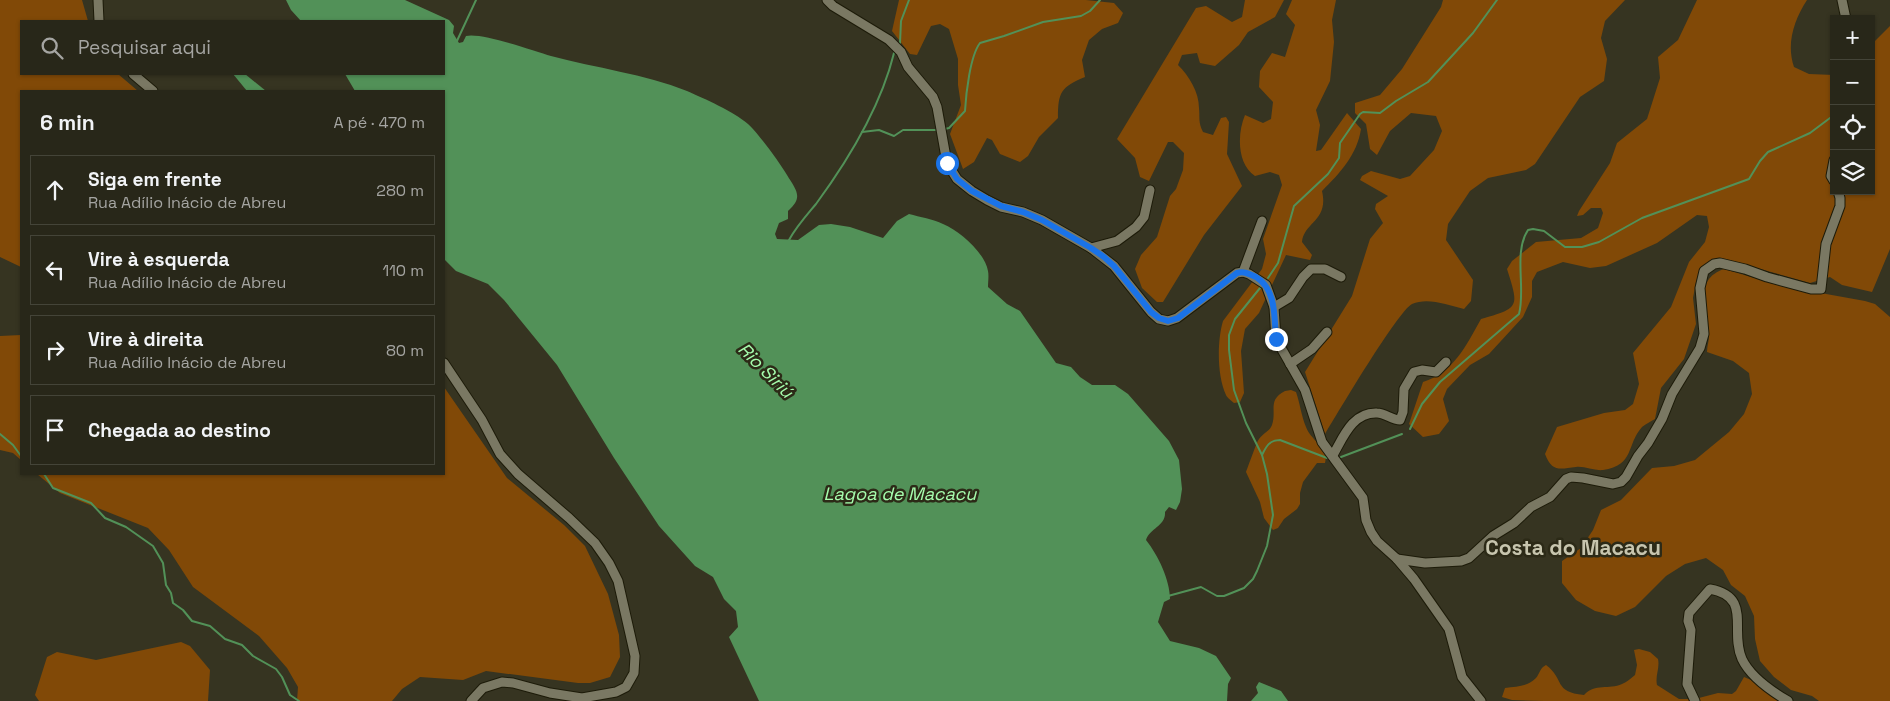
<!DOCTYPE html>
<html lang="pt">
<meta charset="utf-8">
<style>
:root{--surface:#282719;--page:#302f22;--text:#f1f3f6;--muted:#a5a5a2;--line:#444438}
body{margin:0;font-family:"Space Grotesk",sans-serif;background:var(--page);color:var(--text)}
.controls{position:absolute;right:15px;top:15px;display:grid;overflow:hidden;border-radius:0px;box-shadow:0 1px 4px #0004}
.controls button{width:45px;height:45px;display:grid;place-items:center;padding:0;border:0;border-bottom:1px solid var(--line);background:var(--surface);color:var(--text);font:25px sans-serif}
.stop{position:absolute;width:15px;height:15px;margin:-11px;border:4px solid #1a73e8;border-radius:50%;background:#fff}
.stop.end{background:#1a73e8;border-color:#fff;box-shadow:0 1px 5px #0008}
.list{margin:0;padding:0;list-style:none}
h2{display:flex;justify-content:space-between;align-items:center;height:65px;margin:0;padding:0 20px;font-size:21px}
h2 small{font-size:16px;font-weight:400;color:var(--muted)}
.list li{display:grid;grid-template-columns:32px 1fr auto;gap:15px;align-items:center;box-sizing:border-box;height:70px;margin:0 10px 10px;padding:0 10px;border:1px solid var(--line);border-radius:0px}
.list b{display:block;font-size:19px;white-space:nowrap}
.list p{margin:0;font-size:16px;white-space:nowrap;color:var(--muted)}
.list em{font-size:16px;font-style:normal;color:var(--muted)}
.icon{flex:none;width:28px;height:28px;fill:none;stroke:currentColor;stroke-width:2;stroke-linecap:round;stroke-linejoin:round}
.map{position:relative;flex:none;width:1890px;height:701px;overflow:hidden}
.search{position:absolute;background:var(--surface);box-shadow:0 1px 4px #0004;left:20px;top:20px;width:425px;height:55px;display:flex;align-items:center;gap:12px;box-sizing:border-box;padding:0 18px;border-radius:0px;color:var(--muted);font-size:19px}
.panel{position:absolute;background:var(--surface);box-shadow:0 1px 4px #0004;left:20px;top:90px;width:425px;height:385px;border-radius:0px}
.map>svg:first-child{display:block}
.green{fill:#814907}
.water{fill:#529158}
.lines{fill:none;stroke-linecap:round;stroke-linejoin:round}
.stream{stroke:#529158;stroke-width:2}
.minor-casing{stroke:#1d1b09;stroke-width:11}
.minor{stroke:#7a7863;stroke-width:9}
.route{stroke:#1a73e8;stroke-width:6}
.labels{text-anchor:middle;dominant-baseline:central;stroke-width:5;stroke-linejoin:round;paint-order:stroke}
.water-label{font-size:18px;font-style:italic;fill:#a6fdad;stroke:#2c2a17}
.district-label{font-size:21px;font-weight:bold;fill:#c7c5ae;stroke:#2c2a17}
</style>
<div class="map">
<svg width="1890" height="701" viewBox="0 0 1890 701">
<rect width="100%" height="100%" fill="#363421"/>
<g class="green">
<polygon points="0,0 82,0 88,21 21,21 21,74 118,74 138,91 21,91 21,267 0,257"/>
<path d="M899 0H1086L1114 3 1123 13 1118 23 1102 29 1089 40 1082 60 1085 77C1061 87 1058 92 1058 118L1039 137 1028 156 1020 162 1000 154 992 140 987 138 974 162 963 169 950 134 961 105 958 85V59L949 29 940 24 931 26 917 55 910 54 892 31Z"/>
<path d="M1245 0H1284L1275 17 1248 32 1239 45 1215 66 1200 63 1197 53 1182 55 1178 65C1189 76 1199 92 1199 108 1200 118 1198 122 1203 132L1213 135 1221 118 1226 117 1229 122 1227 154 1242 186 1204 235 1163 302H1157L1142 288 1135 269 1141 255 1157 237 1170 196 1176 189 1183 170 1184 153 1173 142H1168L1149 181 1140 177 1135 158 1117 139 1196 8 1206 6 1232 22 1242 17Z"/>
<path d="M1292 0H1336L1332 20 1334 42 1330 81 1316 110 1320 125 1316 151 1321 150 1347 113 1361 129C1357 155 1340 173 1322 191 1329 221 1304 222 1302 242L1312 255 1310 260 1286 255 1259 313 1245 329 1241 351 1244 393 1240 402 1234 403C1231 400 1227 398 1226 395 1217 376 1217 341 1223 321L1262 269 1266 254 1263 239 1282 185 1279 175 1270 172 1255 176C1237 164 1237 134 1245 115L1263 123 1271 119 1273 102 1259 87 1260 71 1272 53 1285 57 1295 25 1286 14Z"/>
<path d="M1443 0H1625L1605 21 1601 38 1607 59 1604 81 1580 97 1535 164 1526 170 1488 178 1470 191 1448 224 1446 240 1473 280 1471 301 1464 309C1447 305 1428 297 1412 304 1398 311 1337 414 1325 434L1305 372 1352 296 1370 239 1383 223 1375 209 1376 204 1388 196 1360 180 1362 176 1371 171 1400 179 1410 176 1434 150 1442 131 1436 116 1411 113 1390 131 1377 155 1370 149 1366 124 1355 113V103L1380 95 1402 69 1441 7Z"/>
<path d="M1697 0H1807C1794 20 1786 44 1794 67L1809 74 1834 75V191H1871V45L1890 26V249L1872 292 1842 285 1830 277 1810 283 1739 263 1715 259 1710 261 1702 268 1696 282 1693 298 1696 324 1684 359 1661 388 1655 419C1651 421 1646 424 1642 427 1626 445 1635 465 1603 470 1594 471 1585 466 1576 467 1559 469 1552 472 1545 454L1557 427 1604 413 1625 410 1633 404 1639 384 1633 353 1671 307 1689 262 1705 242 1709 227 1707 216 1697 215 1657 243 1606 266 1590 268 1563 262 1537 272 1532 281V297L1523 317 1489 354 1470 365 1447 389 1443 399 1449 421 1439 434 1423 437 1409 424 1423 382C1453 373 1466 346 1481 319 1520 308 1519 307 1507 269L1512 261 1536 242 1581 238 1598 228 1603 213 1601 208H1591L1583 215 1577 216 1579 211 1610 163 1617 143 1647 119 1660 78 1658 57 1678 40Z"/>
<path d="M1724 269 1782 286 1865 301 1875 304 1890 317V701H1819L1812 696 1791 690 1774 677 1760 661 1755 639 1754 616 1745 596 1731 585 1723 570 1706 558 1685 564 1666 576 1635 607 1616 616 1595 611 1576 600 1562 583V561L1581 548 1593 530 1601 510 1621 500 1652 468 1674 466 1695 460 1729 432 1744 414 1752 394 1749 373 1733 361 1707 352C1707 346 1709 341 1709 336 1708 310 1692 280 1724 269Z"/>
<polygon points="21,335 21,460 13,453 0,450 0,336"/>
<polygon points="444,387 507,478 564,525 585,546 608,594 619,635 620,657 610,677 590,683 578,683 486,671 463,680 420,677 402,689 392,701 297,701 298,687 287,668 259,636 193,587 169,550 148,528 60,493 37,474 444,474"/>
<path d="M1285 391 1291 390 1296 392C1300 403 1301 415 1306 427 1311 441 1329 447 1325 463H1317L1303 482 1300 493V504L1297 509 1284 519 1278 528 1273 530 1264 518 1260 502 1246 472C1248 467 1257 441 1259 439 1263 433 1270 431 1272 425 1277 411 1267 400 1285 391Z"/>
<polygon points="181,642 190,646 210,670 208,701 39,701 35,695 47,657 57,652 96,660"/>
<path d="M1639 649 1650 652 1658 659C1660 668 1655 676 1657 685L1679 699H1695L1718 693 1732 694 1736 691 1744 677 1758 683 1783 701H1544L1512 700 1502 697 1505 688C1517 686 1527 687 1536 678 1540 673 1540 668 1546 665 1565 679 1553 692 1584 695 1595 683 1609 690 1622 684 1627 682 1631 678 1635 675L1637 665 1634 650Z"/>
</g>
<g class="water">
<path d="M286 0H405L449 20 454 26 453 33 459 43 463 42 466 36C481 32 534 51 551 56 596 68 644 74 687 91 705 99 733 111 748 124 758 133 780 163 787 175 796 190 804 197 788 211V219L779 223 775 234 777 239 798 240 819 225 831 224 850 227 883 238 897 221 909 214C920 217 933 219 943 224 960 231 985 253 988 271 989 276 988 282 988 287L1007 304 1020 311 1056 363 1071 367 1080 377 1092 385H1115L1128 394 1169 441 1179 460 1182 489 1180 502 1176 510 1169 507 1165 512C1166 526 1150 528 1146 540 1158 555 1170 580 1170 599L1164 602 1158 622 1170 641 1199 648 1216 656 1231 678 1228 684 1227 701H759L729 637 738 627 736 611 724 599 713 577 695 566 659 526 614 458 557 365 504 300 488 284 456 271 444 259V91H355L345 74H444V21H301L291 10Z"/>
<polygon points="233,74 245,74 266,91 247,91"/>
<polygon points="1259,682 1281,691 1288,701 1251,701 1258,693 1256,687"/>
</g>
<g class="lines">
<g class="stream">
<polyline points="456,43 476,0"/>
<polyline points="900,43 901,21 909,0"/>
<path d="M945 129 949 128 965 111C966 94 970 56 980 43L1004 36 1043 22 1081 16 1090 11 1100 0"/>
<polyline points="862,132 879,130 894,136 903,130 935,130"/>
<path d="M789 240C796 227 806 216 816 204 849 159 881 106 894 53"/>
<polyline points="1268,278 1278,263 1294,206 1328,174 1339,158 1340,143 1360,114 1363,112 1380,113 1396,101 1428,82 1473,33 1497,0"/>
<path d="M1410 429 1422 404 1440 382 1519 314C1526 288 1513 253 1528 230L1533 229 1544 231 1565 247H1582L1599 242 1642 218 1749 179 1760 161 1768 152 1810 133 1834 115"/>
<polyline points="0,434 13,445 21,456"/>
<path d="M1262 455C1266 447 1269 440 1280 440L1327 458"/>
<polyline points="1341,457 1402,434"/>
<polyline points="44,474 53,488 91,503 105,518 126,527 153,546 163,563 166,585 171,593 173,603 183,610 192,621 210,626 225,639 242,645 253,656 276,669 282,677 290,695 299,701"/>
<polyline points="1168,596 1201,587 1217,596 1224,596 1244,588 1253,579 1257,571 1267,546 1273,515 1267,474 1262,455 1246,423 1234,390 1229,350 1229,335 1235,319 1260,288"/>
</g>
<g class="minor-casing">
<g id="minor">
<polyline points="98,0 99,21"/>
<polyline points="827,0 833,6 889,40 901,52 908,67 933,97 937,107 947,163 957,179 972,191 987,200 1001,207 1023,212 1042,220 1091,248 1114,266 1151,312 1159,319 1168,321 1177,318 1237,273 1243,272 1249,274 1266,285 1274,307 1276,339 1305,390 1322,442 1363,498 1366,520 1371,532 1377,541 1397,559 1414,579 1449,629 1462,677 1481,701"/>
<polyline points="1842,0 1846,19"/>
<polyline points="133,74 153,91"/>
<polyline points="1834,160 1831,176 1834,181"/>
<polyline points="1091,248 1117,241 1136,227 1144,217 1150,190"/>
<polyline points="1243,272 1262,221"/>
<polyline points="1274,307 1289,298 1303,277 1311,269 1325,269 1341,277"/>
<polyline points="444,363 482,420 500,454 518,474 569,518 595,543 609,563 618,581 635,656 634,673 626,687 616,692 582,698 550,693 513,683 502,682 483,688 471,701"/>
<polyline points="1290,364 1312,349 1327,332"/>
<path d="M1333 455C1343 438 1352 412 1377 413 1385 413 1392 420 1400 420L1403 412 1404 389 1414 372 1422 370 1436 372 1446 362"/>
<polyline points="1397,559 1425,563 1461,561 1469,558 1493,536 1514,523 1531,507 1550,497 1566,479 1571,477 1583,478 1613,484 1621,482 1626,477 1638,456 1648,443 1662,419 1672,394 1700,348 1704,334 1700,288 1704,271 1714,264 1720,263 1745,269 1767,277 1811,289 1821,289 1826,244 1840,206 1840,198 1838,191"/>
<path d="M1695 701 1687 684 1691 630 1688 621 1689 613 1710 589C1753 597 1729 630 1742 659 1750 676 1771 691 1788 701"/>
</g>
</g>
<use href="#minor" class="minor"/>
</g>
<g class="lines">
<path class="route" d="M947 163 957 179 972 191 1001 206 1023 212 1042 220 1091 248 1104 257 1114 266 1151 312 1159 318 1168 321 1178 318 1237 273C1245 271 1249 274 1256 277 1277 290 1274 318 1276 339"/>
</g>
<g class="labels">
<g class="water-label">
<text transform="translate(766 370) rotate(45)">Rio Siriú</text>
<text x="900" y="493">Lagoa de Macacu</text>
</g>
<g class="district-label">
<text x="1573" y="547">Costa do Macacu</text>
</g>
</g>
</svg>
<div class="controls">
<button>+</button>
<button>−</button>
<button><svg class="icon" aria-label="locate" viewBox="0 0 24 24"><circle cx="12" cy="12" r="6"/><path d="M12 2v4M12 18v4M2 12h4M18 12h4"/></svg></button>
<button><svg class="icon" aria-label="layers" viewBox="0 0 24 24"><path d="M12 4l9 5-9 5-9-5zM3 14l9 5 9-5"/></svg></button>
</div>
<div class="stop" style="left:947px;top:163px"></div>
<div class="stop end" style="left:1276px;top:339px"></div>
<div class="search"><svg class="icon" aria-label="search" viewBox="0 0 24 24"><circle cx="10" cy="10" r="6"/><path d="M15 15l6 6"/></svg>Pesquisar aqui</div>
<section class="panel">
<h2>6 min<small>A pé · 470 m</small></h2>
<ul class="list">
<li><svg class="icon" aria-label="ahead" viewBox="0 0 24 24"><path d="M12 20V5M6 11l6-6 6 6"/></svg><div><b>Siga em frente</b><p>Rua Adílio Inácio de Abreu</p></div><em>280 m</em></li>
<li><svg class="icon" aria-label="left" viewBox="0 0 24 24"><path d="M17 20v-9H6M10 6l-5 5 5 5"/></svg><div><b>Vire à esquerda</b><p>Rua Adílio Inácio de Abreu</p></div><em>110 m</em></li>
<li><svg class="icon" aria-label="right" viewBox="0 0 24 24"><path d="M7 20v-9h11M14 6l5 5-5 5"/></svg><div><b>Vire à direita</b><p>Rua Adílio Inácio de Abreu</p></div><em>80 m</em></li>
<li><svg class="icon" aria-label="arrive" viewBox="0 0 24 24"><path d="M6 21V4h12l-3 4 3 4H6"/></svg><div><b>Chegada ao destino</b></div></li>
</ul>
</section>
</div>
